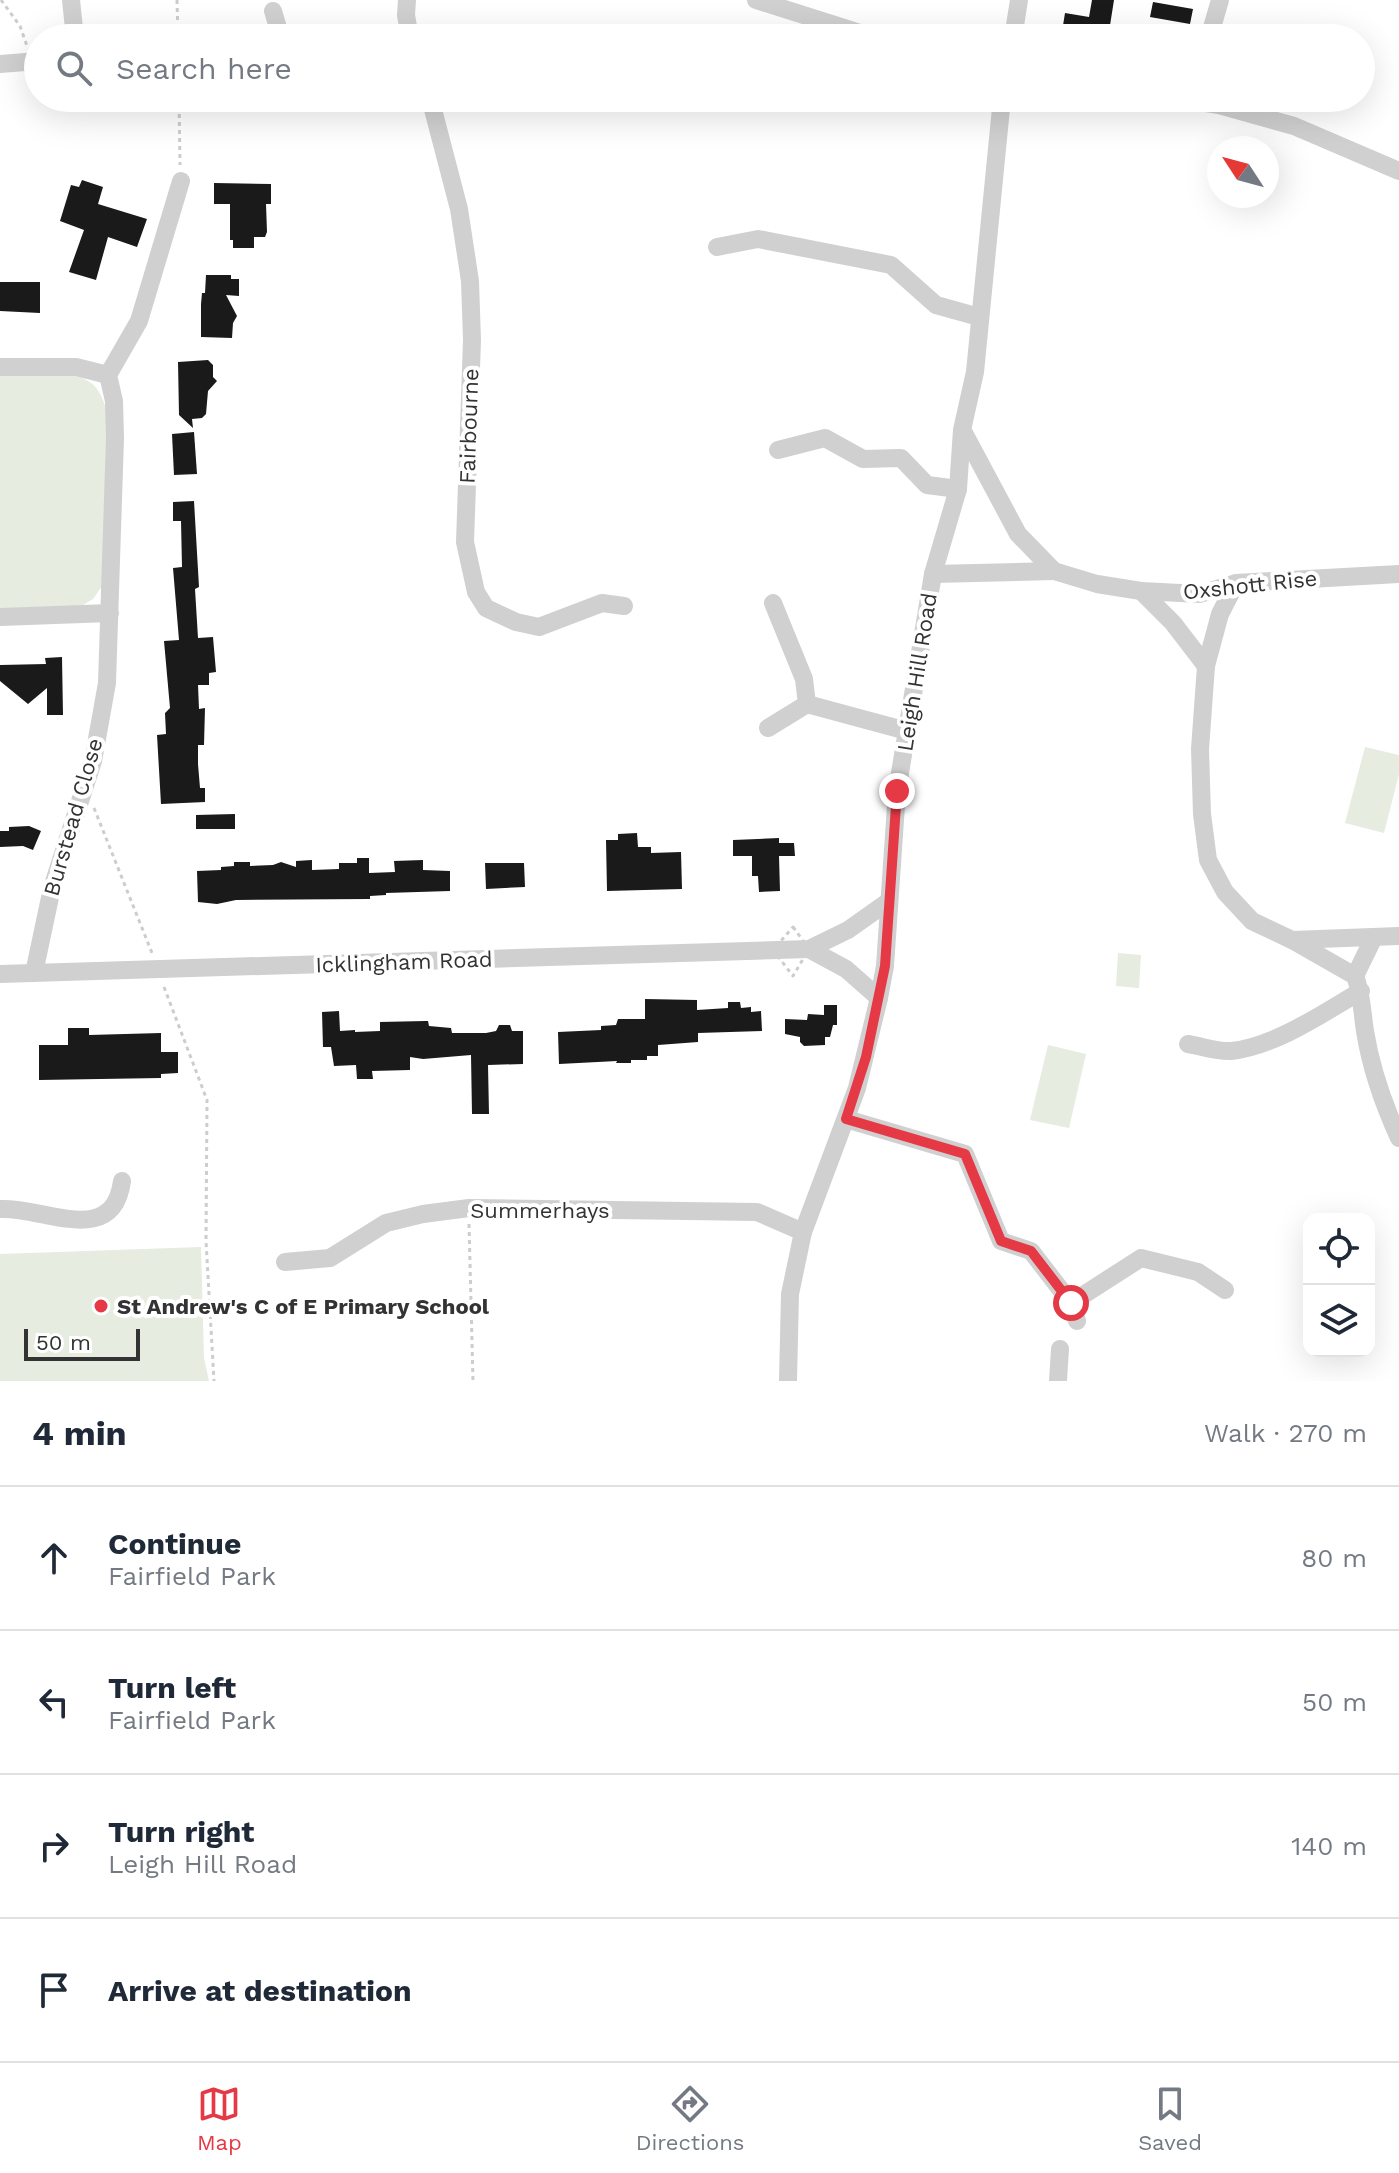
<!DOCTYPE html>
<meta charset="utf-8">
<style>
:root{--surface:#fff;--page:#f6f6f7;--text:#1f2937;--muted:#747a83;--line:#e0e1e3;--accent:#e63946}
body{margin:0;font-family:"Work Sans",sans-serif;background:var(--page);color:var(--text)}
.controls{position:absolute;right:24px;bottom:24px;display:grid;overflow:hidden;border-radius:16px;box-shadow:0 8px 32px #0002}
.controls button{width:72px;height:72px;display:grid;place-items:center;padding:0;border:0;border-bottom:2px solid var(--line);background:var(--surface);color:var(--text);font:40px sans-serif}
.compass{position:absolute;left:1207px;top:136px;width:72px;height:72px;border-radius:50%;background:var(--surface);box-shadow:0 8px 32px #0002;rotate:306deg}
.scale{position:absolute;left:24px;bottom:20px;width:116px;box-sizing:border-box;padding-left:8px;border:4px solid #333;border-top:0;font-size:22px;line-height:28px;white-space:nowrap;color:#333;-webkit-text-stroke:6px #fff;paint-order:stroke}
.stop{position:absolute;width:24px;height:24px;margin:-18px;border:6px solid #e63946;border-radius:50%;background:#fff}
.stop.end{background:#e63946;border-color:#fff;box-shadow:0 2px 8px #0008}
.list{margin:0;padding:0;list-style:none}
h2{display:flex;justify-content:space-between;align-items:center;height:104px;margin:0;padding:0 32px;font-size:34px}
h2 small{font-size:26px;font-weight:400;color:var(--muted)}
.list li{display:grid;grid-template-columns:52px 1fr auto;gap:24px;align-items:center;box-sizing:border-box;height:144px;padding:0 32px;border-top:2px solid var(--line)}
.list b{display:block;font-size:30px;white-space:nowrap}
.list p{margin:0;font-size:26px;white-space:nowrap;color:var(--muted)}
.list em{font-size:26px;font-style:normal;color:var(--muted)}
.icon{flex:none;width:44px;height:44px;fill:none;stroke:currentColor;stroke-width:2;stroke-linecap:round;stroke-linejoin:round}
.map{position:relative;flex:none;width:1399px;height:1381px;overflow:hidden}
.search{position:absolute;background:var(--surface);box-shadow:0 8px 32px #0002;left:24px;right:24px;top:24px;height:88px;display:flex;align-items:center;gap:20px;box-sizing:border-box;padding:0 28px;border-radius:44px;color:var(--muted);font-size:30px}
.sheet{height:680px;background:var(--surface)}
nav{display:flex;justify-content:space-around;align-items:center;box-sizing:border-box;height:112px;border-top:2px solid var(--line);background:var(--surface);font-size:22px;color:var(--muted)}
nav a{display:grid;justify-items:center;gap:4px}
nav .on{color:var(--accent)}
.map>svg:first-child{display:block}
.green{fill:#e6ecdf}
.building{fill:#1a1a1a}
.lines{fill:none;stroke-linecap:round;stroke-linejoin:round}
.path{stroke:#cdcdcd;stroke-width:3;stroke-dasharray:4 4;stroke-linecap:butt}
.minor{stroke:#d0d0d0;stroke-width:18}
.route{stroke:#e63946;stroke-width:10}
.poi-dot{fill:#e63946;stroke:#fff;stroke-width:3}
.labels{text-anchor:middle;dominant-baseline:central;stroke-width:8;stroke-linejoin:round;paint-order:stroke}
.street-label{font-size:22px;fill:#333;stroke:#fff}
.poi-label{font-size:22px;font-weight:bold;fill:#333;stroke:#fff;text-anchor:start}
</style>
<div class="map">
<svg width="1399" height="1381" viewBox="0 0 1399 1381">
<rect width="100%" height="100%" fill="#fff"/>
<g class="green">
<path d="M0 372C17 373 34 373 51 374 83 375 98 378 107 412L105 582 93 599 83 605 0 612Z"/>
<polygon points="1365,747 1399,755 1399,774 1384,833 1345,823"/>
<polygon points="1118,953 1141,955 1139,988 1116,986"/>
<polygon points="1048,1045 1086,1054 1069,1128 1030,1120"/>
<polygon points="201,1247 204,1358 209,1381 0,1381 0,1254"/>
</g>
<g class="building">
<polygon points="1092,0 1114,0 1108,38 1061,38 1065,13 1089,17"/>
<polygon points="1153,2 1193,9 1190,24 1150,17"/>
<polygon points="82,180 103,187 98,204 147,219 137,247 108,237 96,280 69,272 84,230 60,221 71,185 79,187"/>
<polygon points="214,183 271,184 271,204 266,204 267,232 265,237 254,237 254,248 233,248 233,240 230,240 230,204 214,204"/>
<polygon points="206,275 231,275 231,279 239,279 239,296 226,295 237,316 233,323 232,338 201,337 201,304 202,293 205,293"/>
<polygon points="0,282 40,282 40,313 0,311"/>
<polygon points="208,360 213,365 213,377 217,381 208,391 206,414 202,418 192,419 193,428 179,415 178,362"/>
<polygon points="194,432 197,474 174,475 172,434"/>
<polygon points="194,501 199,587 195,589 198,638 213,637 216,672 209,673 209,685 198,685 199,709 205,708 204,745 198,745 198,764 200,788 205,788 205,802 161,804 157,735 166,734 165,713 170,708 164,641 179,640 173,568 182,567 181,521 173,521 173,502"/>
<polygon points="62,657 63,715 47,715 47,688 28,704 0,681 0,665 46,664 45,658"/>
<polygon points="235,814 235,829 196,829 196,815"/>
<polygon points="29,826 41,831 33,850 23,846 0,847 0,831 9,831 9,827"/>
<polygon points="637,833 638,847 651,847 651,853 681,852 682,889 607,891 606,840 618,840 618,834"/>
<polygon points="779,838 779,843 794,843 795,856 779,856 780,891 759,892 758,876 752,876 752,856 733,856 733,840"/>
<polygon points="357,858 369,858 369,873 395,872 394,861 423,860 423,870 450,871 450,891 386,893 386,895 370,896 370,899 236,900 217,904 198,902 197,871 221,870 221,867 234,866 234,862 250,862 250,866 273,865 281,862 296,867 296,861 312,860 312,870 339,869 339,863 357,863"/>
<polygon points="485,863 524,863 525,887 486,889"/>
<polygon points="645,999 697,1000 697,1010 728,1008 728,1002 740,1002 741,1008 751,1007 751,1012 761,1011 762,1031 698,1033 698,1042 658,1045 658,1056 647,1056 647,1060 631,1060 631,1063 616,1063 617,1061 559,1064 558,1032 601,1030 601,1026 616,1025 618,1019 645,1019"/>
<polygon points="824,1005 837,1005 837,1025 833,1025 830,1037 825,1037 825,1045 804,1046 800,1042 800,1037 785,1034 785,1019 807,1020 808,1014 824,1015"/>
<polygon points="339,1011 340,1031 355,1030 355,1032 380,1031 380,1022 425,1021 428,1021 429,1026 451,1028 452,1033 486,1033 496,1031 499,1025 510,1025 512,1031 523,1031 523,1064 488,1065 489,1114 472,1114 471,1055 423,1059 410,1057 410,1070 372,1071 373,1079 357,1079 356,1065 334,1066 331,1047 323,1047 322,1012"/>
<polygon points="68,1028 89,1028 89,1035 161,1033 161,1052 178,1052 178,1073 161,1074 161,1078 39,1080 39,1045 68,1045"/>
</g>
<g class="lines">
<g class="path">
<polyline points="1,0 20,26 27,46"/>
<polyline points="177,0 178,38"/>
<polyline points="179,98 180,165"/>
<polyline points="94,808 152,953"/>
<polygon points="793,927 809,949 793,976 773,950"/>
<polyline points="164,987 207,1100 206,1241 214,1381"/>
<polyline points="469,1224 473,1381"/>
</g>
<g class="minor">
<polyline points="71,0 75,38"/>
<polyline points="407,0 406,15 410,38"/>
<polyline points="756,0 876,38"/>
<polyline points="273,11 281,38"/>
<polyline points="1013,38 1019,0"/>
<polyline points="1209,38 1220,0"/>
<polyline points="0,64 38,61"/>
<polyline points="430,98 459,209 470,281 472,340 465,542 476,592 486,608 516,622 539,627 602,603 624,606"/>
<polyline points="1174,98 1219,105 1294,126 1399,171"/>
<polyline points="717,247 758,239 891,265 936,305 979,317"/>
<polyline points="0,367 76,367 108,375"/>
<polyline points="964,433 1018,534 1054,571 1097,584 1141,591 1200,594 1236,583 1399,574"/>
<polyline points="778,450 825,438 863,459 901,458 927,485 958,489"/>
<polyline points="933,574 1054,571"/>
<path d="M1236 583 1220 614 1206 666 1200 749 1202 814 1208 860 1225 892 1252 921 1292 940 1355 976C1362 994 1362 1012 1365 1031 1371 1069 1383 1103 1399 1138"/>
<polyline points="1141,591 1173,623 1206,666"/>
<polyline points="773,603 804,679 807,704"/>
<polyline points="0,617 110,613"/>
<polyline points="768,728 807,704 907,731"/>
<polyline points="1292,940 1399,936"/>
<polyline points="809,949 846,969 879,998"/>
<polyline points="34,973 52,888 93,761 107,683 115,438 114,401 108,375 139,321 181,181"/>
<polyline points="0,974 809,949 848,930 889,901"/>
<polyline points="1355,976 1374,937"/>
<path d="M1188 1044C1201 1046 1218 1052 1231 1051 1274 1047 1325 1012 1361 991"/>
<polyline points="846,1119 965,1154 1001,1241 1031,1251 1071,1303 1077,1321"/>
<path d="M0 1209C42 1206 113 1249 122 1181"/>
<polyline points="285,1262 330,1258 386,1223 423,1214 469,1208 757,1212 803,1232"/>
<polyline points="1071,1303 1141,1258 1198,1272 1225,1290"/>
<polyline points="788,1381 790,1294 803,1232 857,1088 879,998 885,966 897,791 933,574 958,489 962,430 975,372 1002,98"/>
<polyline points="1058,1381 1060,1349"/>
</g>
</g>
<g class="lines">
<polyline class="route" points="897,791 885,966 866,1057 846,1119 965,1154 1001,1241 1031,1251 1071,1303"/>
</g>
<circle class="poi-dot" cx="101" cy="1306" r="8"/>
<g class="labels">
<g class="street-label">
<text transform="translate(469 426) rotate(-88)">Fairbourne</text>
<text transform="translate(1250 585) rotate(-6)">Oxshott Rise</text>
<text transform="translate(917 672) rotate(-81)">Leigh Hill Road</text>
<text transform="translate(73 817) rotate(-74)">Burstead Close</text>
<text transform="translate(404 962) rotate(-2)">Icklingham Road</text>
<text x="540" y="1210">Summerhays</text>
</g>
<g class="poi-label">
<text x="117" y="1306">St Andrew's C of E Primary School</text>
</g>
</g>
</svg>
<div class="controls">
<button><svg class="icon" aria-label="locate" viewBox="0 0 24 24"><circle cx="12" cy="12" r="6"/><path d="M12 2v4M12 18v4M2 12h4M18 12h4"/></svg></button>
<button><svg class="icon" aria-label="layers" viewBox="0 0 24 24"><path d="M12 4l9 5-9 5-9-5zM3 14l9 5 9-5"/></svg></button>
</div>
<svg class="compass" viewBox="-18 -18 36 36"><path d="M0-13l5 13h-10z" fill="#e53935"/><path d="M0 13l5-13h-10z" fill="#747a83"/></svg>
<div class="scale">50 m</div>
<div class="stop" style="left:1071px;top:1303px"></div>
<div class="stop end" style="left:897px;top:791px"></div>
<div class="search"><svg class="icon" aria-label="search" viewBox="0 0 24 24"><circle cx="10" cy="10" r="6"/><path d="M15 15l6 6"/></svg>Search here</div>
</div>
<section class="sheet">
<h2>4 min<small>Walk · 270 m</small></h2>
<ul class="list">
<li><svg class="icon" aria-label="ahead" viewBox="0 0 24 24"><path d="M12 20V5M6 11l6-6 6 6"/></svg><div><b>Continue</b><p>Fairfield Park</p></div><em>80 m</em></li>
<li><svg class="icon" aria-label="left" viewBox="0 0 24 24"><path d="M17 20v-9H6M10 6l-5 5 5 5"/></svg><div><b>Turn left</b><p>Fairfield Park</p></div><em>50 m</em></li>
<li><svg class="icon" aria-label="right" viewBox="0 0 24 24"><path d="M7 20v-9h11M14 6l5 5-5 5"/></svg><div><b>Turn right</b><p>Leigh Hill Road</p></div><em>140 m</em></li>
<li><svg class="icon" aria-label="arrive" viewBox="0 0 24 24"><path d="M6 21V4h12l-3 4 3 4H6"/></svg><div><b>Arrive at destination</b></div></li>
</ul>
</section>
<nav>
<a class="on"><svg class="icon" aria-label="map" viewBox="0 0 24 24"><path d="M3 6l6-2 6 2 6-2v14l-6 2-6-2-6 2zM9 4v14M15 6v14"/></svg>Map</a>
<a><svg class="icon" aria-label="directions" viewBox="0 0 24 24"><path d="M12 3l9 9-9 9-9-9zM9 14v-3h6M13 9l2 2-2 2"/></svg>Directions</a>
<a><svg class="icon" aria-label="saved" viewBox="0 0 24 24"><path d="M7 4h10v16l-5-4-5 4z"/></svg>Saved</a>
</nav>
